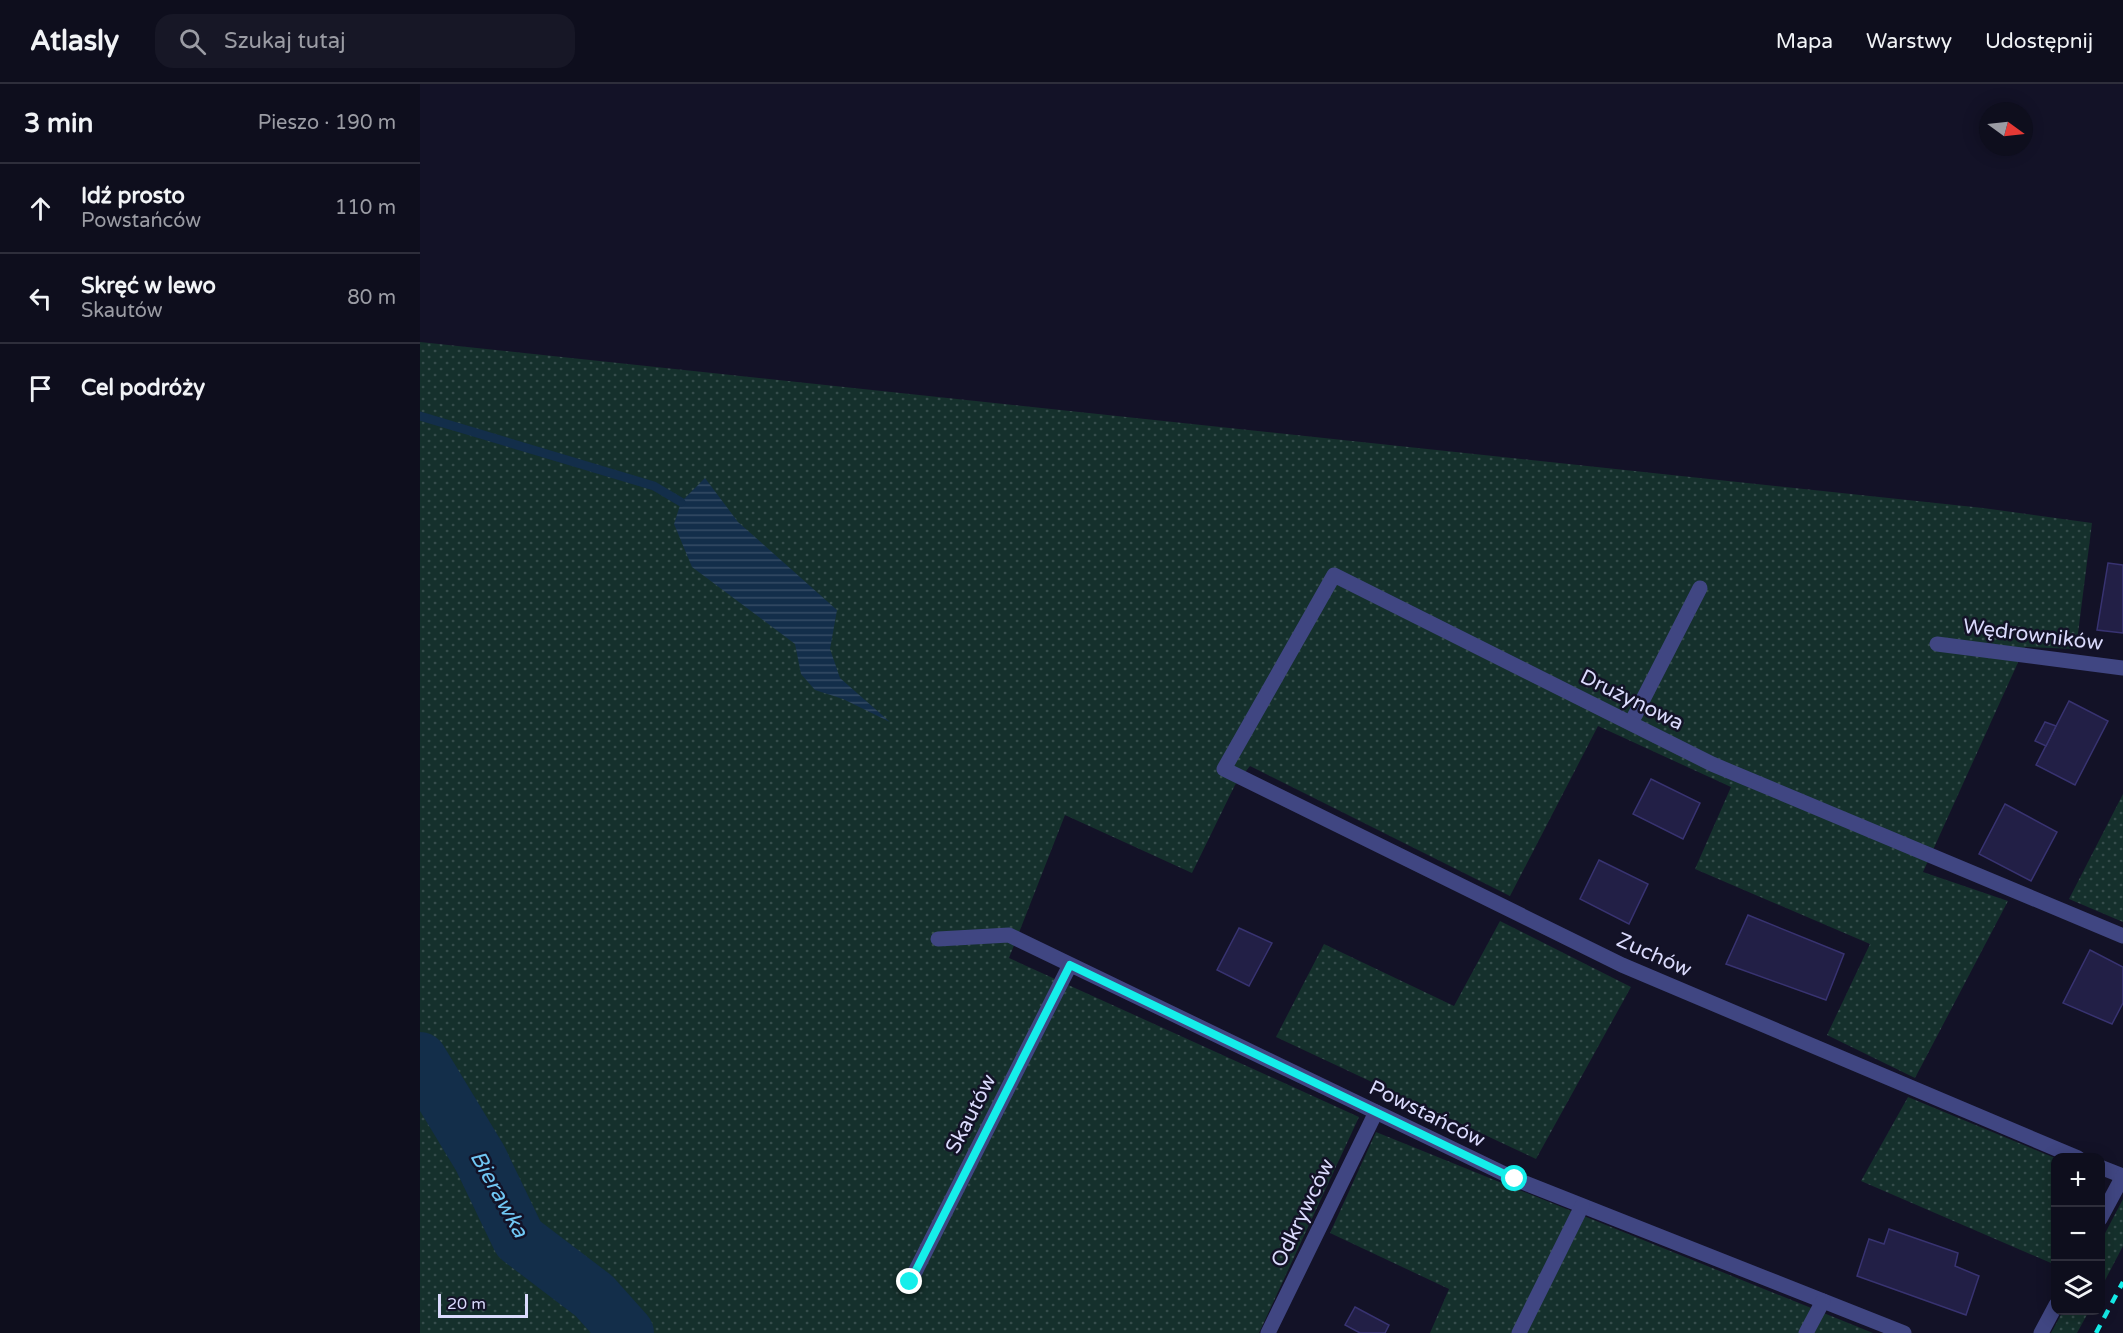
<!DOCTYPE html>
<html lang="pl">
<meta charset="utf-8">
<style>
:root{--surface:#0e0e1d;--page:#171726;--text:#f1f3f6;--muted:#9b9ca4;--line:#2e2e3b}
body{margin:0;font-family:"Varela Round",sans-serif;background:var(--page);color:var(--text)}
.controls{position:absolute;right:18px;bottom:18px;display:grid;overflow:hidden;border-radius:12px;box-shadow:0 3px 15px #0003}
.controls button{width:54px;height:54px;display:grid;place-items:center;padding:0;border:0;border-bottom:2px solid var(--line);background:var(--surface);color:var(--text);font:30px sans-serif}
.compass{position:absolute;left:1559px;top:18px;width:54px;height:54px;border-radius:50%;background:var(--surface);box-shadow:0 3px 15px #0003;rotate:105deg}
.scale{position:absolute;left:18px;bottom:15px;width:90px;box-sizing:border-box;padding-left:6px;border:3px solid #dadafc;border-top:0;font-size:16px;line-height:21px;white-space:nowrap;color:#dadafc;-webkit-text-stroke:4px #131227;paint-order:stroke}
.stop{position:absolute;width:18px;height:18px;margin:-14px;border:4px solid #15eeea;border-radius:50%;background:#fff}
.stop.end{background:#15eeea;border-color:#fff;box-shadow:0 2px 6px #0008}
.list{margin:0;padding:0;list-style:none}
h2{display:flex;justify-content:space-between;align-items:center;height:78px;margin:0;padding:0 24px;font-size:26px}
h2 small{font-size:20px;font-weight:400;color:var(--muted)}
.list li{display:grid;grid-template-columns:39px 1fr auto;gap:18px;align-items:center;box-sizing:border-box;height:90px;padding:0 24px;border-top:2px solid var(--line)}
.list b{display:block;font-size:22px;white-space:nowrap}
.list p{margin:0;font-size:20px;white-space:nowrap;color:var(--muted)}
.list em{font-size:20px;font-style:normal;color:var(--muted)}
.icon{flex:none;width:33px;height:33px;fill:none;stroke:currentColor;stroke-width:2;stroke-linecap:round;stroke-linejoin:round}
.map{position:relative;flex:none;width:1703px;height:1249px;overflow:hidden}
header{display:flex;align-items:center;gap:36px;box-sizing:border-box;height:84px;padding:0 30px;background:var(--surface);border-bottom:2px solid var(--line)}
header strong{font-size:28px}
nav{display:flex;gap:33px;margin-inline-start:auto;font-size:21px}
.search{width:420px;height:54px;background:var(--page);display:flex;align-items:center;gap:15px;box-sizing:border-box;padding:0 21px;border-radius:18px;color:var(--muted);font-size:22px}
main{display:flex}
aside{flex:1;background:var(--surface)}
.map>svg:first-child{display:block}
.grass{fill:url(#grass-dots)}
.water{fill:url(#water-rules)}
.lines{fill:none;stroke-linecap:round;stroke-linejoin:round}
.stream{stroke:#132e4a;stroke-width:9}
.river{stroke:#132e4a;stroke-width:54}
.building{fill:#221f46;stroke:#383371;stroke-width:1.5}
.minor{stroke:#404682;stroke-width:15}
.rail{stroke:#15eeea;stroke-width:4.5;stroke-dasharray:9 8;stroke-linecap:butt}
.route{stroke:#15eeea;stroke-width:8}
.labels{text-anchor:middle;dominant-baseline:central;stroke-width:5;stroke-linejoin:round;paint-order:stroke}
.street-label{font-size:21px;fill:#dadafc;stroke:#131227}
.water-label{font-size:22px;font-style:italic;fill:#70c7f4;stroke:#131227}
</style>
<header>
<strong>Atlasly</strong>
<div class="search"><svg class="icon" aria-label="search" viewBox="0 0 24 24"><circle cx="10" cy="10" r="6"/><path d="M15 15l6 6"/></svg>Szukaj tutaj</div>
<nav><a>Mapa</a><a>Warstwy</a><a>Udostępnij</a></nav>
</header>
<main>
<aside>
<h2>3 min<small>Pieszo · 190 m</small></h2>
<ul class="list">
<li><svg class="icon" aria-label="ahead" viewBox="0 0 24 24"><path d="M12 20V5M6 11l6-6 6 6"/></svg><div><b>Idź prosto</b><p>Powstańców</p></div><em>110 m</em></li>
<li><svg class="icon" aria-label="left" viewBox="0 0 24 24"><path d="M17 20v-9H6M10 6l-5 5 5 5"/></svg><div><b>Skręć w lewo</b><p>Skautów</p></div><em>80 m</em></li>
<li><svg class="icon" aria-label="arrive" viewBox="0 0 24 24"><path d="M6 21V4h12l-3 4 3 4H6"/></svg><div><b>Cel podróży</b></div></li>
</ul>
</aside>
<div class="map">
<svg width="1703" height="1249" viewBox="0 0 1703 1249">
<defs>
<pattern id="grass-dots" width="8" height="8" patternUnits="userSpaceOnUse" patternTransform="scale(1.5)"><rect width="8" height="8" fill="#15302c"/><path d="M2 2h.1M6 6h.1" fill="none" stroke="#364d4c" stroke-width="1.8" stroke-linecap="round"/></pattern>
<pattern id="water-rules" width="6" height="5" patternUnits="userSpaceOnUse" patternTransform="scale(1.5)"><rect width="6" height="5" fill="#132e4a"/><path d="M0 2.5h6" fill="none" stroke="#354c65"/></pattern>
</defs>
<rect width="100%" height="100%" fill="#131227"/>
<g class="grass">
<polygon points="0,258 1563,424 1672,439 1656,565 1605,563 1503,788 1588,817 1495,994 1407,951 1450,860 1275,785 1311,703 1178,642 1090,812 830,682 815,701 772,789 645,731 589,874 939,1033 839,1249 0,1249"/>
<polygon points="1703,710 1703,838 1649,815"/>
<polygon points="1080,837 1211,903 1116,1075 856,953 904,860 1034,922"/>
<polygon points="1488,1013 1635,1074 1636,1169 1631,1179 1441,1097"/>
<polygon points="956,1048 1453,1249 1010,1249 1029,1205 910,1149"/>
<polygon points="1703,1115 1703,1162 1681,1204 1681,1157"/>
<polygon points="1643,1227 1669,1227 1657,1249 1631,1249"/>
</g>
<polygon class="water" points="285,394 318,438 417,526 410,565 420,594 470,638 423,615 395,606 381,590 375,560 272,483 254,440 261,418"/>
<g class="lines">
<polyline class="stream" points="0,332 234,402 261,418"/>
<polyline class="river" points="0,975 60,1074 99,1155 174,1212 207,1249"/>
</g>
<g class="building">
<polygon points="1688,479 1703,481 1703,549 1677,546"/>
<polygon points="1649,617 1688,637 1655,701 1616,681"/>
<polygon points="1625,638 1636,642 1626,662 1615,657"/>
<polygon points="1231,695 1280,719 1263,755 1213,730"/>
<polygon points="1585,720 1637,748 1611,797 1559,770"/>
<polygon points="1179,776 1228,800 1209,840 1160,815"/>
<polygon points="1328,831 1424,870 1406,916 1306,880"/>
<polygon points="819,844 852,859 829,902 797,886"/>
<polygon points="1670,866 1703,883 1703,919 1692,940 1643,919"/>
<polygon points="1469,1145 1538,1169 1535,1182 1559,1192 1546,1231 1437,1192 1449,1155 1464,1160"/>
<polygon points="935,1223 969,1241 965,1249 940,1249 925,1241"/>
</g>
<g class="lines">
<g class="minor">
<polyline points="1517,560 1703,584"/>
<polyline points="1211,639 1280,504"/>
<polyline points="518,855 589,851 1095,1095 1484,1249"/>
<polyline points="1658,1074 1202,881 804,685 914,491 1292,680 1703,852"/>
<polyline points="1680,1083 1703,1092"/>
<polyline points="1680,1135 1703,1092"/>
<polyline points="490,1198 650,881"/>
<polyline points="848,1249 956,1028"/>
<polyline points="1099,1249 1162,1122"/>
<polyline points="1386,1249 1403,1217"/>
<polyline points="1621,1249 1636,1221"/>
</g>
<polyline class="rail" points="1676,1249 1703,1198"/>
</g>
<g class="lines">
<polyline class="route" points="490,1198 650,881 1095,1095"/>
</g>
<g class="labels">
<g class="street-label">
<text transform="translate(1613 551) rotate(7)">Wędrowników</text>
<text transform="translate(1212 616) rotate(26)">Drużynowa</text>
<text transform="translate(1234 871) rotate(24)">Zuchów</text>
<text transform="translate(551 1030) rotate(-63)">Skautów</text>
<text transform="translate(1007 1030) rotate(26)">Powstańców</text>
<text transform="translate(883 1129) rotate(-64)">Odkrywców</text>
</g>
<g class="water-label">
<text transform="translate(79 1110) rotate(61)">Bierawka</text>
</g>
</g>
</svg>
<div class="controls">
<button>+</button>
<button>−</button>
<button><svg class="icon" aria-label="layers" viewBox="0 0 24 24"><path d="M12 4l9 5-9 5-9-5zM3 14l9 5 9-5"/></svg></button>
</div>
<svg class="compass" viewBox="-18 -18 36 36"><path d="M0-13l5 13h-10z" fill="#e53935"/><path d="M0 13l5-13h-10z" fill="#9b9ca4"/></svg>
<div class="scale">20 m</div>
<div class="stop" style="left:1095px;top:1095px"></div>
<div class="stop end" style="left:490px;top:1198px"></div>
</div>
</main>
